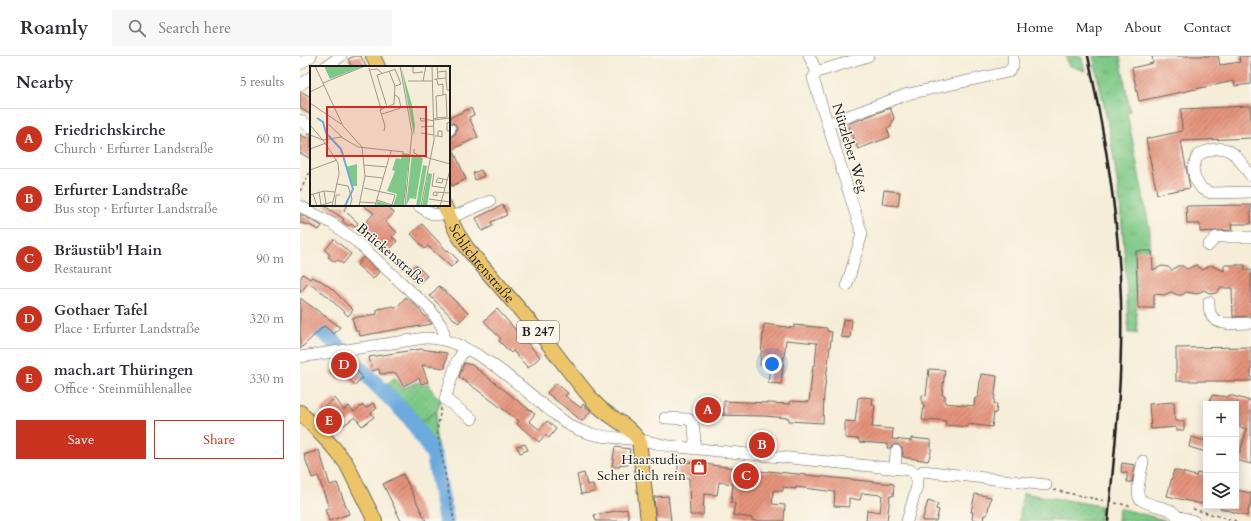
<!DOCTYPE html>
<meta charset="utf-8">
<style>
:root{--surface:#fff;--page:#f7f7f7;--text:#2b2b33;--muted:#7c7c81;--line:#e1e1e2;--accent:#c8321e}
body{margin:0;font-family:Cardo,serif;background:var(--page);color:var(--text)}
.controls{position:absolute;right:12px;bottom:12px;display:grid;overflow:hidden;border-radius:0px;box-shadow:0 2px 10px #0003}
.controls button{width:36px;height:36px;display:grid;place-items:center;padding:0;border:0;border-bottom:1px solid var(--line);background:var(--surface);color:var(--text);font:20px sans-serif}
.you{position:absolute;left:472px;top:308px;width:14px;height:14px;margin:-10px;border:3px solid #fff;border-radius:50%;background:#1a73e8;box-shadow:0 0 0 6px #1a73e833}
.badge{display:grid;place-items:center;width:26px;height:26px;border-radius:50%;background:var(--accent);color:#fff;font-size:13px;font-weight:700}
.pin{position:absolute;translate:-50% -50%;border:2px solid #fff;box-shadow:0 1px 4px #0006}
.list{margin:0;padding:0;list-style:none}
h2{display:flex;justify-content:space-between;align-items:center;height:52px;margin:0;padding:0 16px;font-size:17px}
h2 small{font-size:13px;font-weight:400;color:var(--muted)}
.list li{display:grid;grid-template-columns:26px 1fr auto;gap:12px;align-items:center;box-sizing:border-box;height:60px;padding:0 16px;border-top:1px solid var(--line)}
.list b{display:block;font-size:15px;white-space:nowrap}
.list p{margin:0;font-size:13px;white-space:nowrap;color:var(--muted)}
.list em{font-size:13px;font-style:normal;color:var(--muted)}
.actions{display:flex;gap:8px;padding:12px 16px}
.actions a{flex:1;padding:9px 0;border:1px solid var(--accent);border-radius:0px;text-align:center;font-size:14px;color:var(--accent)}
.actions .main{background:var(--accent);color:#fff}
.icon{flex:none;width:22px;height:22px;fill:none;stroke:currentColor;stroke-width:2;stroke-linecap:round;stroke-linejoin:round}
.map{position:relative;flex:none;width:951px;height:465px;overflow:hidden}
header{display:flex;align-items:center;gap:24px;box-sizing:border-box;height:56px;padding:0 20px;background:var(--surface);border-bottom:1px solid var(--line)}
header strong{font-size:19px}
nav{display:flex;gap:22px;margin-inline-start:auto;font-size:14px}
.search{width:280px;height:36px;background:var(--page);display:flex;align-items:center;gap:10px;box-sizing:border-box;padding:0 14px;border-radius:0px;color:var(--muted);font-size:15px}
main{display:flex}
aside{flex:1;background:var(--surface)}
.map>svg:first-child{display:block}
.grass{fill:url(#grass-tufts);stroke:#4d7252}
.park{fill:url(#park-dots);stroke:#4d7252}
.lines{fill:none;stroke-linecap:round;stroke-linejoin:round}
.river{stroke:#6caade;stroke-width:16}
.building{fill:url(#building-hatch)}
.minor-casing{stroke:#68655d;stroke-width:12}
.major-casing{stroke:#68655d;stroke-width:16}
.path{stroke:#68655d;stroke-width:1.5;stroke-dasharray:3 3;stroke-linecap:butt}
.minor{stroke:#fff;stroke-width:11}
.major{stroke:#edc569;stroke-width:14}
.rail{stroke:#1c1c1c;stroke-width:2.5}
.labels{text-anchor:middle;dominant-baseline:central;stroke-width:3;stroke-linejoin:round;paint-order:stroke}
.shield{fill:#fbf7ec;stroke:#5f5e5a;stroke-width:1}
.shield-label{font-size:13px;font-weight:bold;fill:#1c1c1c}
.street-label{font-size:14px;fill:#1c1c1c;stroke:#fbf7ec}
.poi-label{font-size:14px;fill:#1c1c1c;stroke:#fbf7ec;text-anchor:end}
.inset-river{fill:none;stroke:#6caade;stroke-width:2}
.inset-road{fill:none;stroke:#9e998c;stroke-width:1}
.view{fill:#d62828;fill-opacity:0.15;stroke:#d62828;stroke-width:2}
.inset-edge{fill:none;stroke:#1c1c1c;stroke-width:2}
</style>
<header>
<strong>Roamly</strong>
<div class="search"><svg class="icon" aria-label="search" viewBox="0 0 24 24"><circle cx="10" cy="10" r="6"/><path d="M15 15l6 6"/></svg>Search here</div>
<nav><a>Home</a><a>Map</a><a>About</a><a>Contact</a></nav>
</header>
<main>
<aside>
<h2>Nearby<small>5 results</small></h2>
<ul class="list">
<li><span class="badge">A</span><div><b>Friedrichskirche</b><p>Church · Erfurter Landstraße</p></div><em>60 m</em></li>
<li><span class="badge">B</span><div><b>Erfurter Landstraße</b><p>Bus stop · Erfurter Landstraße</p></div><em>60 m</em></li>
<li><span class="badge">C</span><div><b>Bräustüb'l Hain</b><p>Restaurant</p></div><em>90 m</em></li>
<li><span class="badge">D</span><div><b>Gothaer Tafel</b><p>Place · Erfurter Landstraße</p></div><em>320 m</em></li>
<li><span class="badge">E</span><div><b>mach.art Thüringen</b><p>Office · Steinmühlenallee</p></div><em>330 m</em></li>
</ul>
<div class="actions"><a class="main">Save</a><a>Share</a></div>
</aside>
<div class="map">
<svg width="951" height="465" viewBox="0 0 951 465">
<defs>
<pattern id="grass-tufts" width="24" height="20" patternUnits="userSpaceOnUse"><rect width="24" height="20" fill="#7ec987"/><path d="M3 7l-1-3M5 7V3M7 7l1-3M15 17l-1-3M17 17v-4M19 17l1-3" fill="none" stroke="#6cac74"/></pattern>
<pattern id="park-dots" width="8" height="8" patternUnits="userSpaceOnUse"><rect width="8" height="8" fill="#7ec987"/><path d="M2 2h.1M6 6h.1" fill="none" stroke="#6cac74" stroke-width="1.8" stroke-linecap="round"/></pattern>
<pattern id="building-hatch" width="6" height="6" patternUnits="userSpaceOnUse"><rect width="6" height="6" fill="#e5937b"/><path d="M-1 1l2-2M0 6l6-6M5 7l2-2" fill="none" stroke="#b97764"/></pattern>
</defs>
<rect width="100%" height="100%" fill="#fbf7ec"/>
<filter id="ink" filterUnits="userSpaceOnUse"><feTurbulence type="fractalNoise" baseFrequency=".025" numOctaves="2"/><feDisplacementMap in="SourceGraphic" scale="8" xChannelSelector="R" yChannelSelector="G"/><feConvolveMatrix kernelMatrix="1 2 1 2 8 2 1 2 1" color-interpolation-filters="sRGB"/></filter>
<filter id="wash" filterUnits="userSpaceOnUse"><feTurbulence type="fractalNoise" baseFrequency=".012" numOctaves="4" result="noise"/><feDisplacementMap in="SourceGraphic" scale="16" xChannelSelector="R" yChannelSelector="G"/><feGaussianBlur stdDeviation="0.9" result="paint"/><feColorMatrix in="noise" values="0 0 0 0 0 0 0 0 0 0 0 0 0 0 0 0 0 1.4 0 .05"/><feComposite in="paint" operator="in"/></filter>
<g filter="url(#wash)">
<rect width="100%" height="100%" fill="#f5edd7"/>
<g class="grass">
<polygon points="766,0 781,0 785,15 768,9"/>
<path d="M793 0H820L830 55 827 57 850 175V193L835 194 837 277H828C827 221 823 166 815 110 810 73 801 37 793 0Z"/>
<polygon points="137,355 135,373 139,398 139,422 135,399 115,370"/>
<polygon points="819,452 865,464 865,465 818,465"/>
</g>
<g class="park">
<polygon points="95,321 103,332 118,326 121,330 129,327 132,335 141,344 137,355 115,370 110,362 82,332"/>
<polygon points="723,437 801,450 800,465 719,465"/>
</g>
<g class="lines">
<polyline class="river" points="0,260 26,278 110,362 134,399 146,465"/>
</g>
<g id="blocks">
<g class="building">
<polygon points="55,0 61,0 66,11 52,11 48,3"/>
<polygon points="852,0 918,0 920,9 940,6 939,0 951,0 951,28 935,30 934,25 839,45 832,12 853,7"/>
<polygon points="0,36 2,36 11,41 11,59 0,52"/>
<polygon points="951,50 951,82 881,85 890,132 857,138 846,83 882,75 881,53"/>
<polygon points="171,52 174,59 169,61 178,81 153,93 166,123 152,130 149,123 149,81 155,78 157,72 155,68 149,66 149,62"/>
<polygon points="590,52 594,61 591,71 587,72 590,81 558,93 548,68"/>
<polygon points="0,78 6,82 9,78 11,78 11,103 0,97"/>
<polygon points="181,114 184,120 175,124 173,117"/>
<polygon points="584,134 600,136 598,150 582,148"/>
<polygon points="23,149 47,149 44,154 58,167 55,171 51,168 49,170 42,165 44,163"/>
<polygon points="63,149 85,149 94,157 85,166 97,176 92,181 97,185 88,196 60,173 74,157"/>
<polygon points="203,149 207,159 191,166 193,170 182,175 176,162"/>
<polygon points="951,149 951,168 931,168 932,174 900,176 900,168 887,168 886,150"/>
<polygon points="0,158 22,170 19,174 9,169 0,167"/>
<polygon points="122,168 147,195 148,194 158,204 151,211 128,190 125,193 111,178"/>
<polygon points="34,183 51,198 43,208 38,204 35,206 28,201 30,199 25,194"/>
<polygon points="836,195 852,195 853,214 862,210 868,211 872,214 877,210 883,210 887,213 896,209 903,214 910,209 924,215 924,209 945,209 945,214 951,214 951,260 933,261 932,232 920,232 916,237 911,238 904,234 897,238 886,236 882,239 878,239 871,236 864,239 854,238 854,252 838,252"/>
<polygon points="63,201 79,216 73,223 57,209"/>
<polygon points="116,209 127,220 118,228 108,218"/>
<polygon points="3,218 10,223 12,221 21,225 31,232 53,254 48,260 25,238 8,227 0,237 0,223"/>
<polygon points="139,230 168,257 158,267 130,240"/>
<polygon points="106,241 117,251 132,268 109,272 109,271 60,280 59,275 56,275 52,262 77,258 77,253 94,250 96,252"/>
<polygon points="0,242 40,271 34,278 24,270 0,293"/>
<polygon points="197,253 240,301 228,312 213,295 211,297 199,285 201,283 184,265"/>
<polygon points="543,263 552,264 550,282 541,281"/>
<polygon points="464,268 494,272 494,269 527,272 527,275 532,276 524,338 523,367 489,365 489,362 464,360 414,359 412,361 404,361 401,358 402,350 405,347 413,347 424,359 424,345 490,348 490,345 509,346 513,309 515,309 517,287 486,284 481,328 468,327 470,310 460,309"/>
<polygon points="951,291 951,325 876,325 876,292"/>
<polygon points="121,293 147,297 145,312 122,309 128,326 121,328 119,322 103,330 96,317 80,318 79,313 72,315 69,301"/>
<polygon points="44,302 63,321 55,329 44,318 38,323 30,316"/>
<polygon points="164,307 172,309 235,358 229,365 240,374 247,365 256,373 249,382 245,379 239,386 217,368 219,365 176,333 159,321"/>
<polygon points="629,313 645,314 642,339 645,339 645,347 674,350 675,342 678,342 681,318 697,320 694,348 697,348 696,357 694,357 692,371 668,368 668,371 645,369 646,365 630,363 630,365 622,364 624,349 622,348 622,339 626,340"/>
<polygon points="256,327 268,337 265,340 281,352 283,348 291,355 282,365 247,337"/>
<polygon points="912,339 928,341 929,339 951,345 951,408 936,404 936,395 940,396 947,373 936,370 936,348 909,348"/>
<polygon points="563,341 573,342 572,349 575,349 572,371 593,373 592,383 611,385 611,382 631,384 631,396 628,405 603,401 602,392 597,388 593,389 590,392 587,392 588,388 559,386 559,383 545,382 545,365 555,366 558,342"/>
<polygon points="35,342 44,354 49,350 54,356 63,349 66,352 73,347 77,352 71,357 74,361 62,370 55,361 36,375 20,354"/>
<polygon points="874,346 875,365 884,365 884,374 876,374 876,371 851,373 849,348"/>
<polygon points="891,381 906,385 906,396 889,391"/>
<polygon points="225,388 228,394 220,397 217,390"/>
<polygon points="315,391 330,393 328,409 320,408 320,411 312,411"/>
<polygon points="19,394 30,429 37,427 49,458 29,465 25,453 29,452 18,420 12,422 4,399"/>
<polygon points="379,405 468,416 468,415 594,428 593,440 590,440 587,465 566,465 567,454 580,456 582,439 562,437 560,444 549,442 549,451 534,450 535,436 496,431 496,433 483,431 483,435 474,434 472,448 485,449 484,465 457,465 452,464 452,462 433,459 435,447 431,447 433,428 419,426 417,439 404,438 403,459 390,459 389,422 380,421 381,419 377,418"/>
<polygon points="822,407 835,409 832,426 827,426 827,417 821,416"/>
<polygon points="874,414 896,420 897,417 906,419 906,449 867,440"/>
<polygon points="284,417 287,429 293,428 295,436 281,438 277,419"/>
<polygon points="103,418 126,465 101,465 83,428"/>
<polygon points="936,434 951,437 951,445 947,460 920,452 921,450 936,450"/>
<polygon points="675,438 691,441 687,459 684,459 683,465 672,463 673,456 671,456"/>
<polygon points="368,440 371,465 356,465 354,441"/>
<polygon points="628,445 638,448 636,453 639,454 636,465 622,465"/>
<polygon points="327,453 329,465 296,465 294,459"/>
</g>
</g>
</g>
<g filter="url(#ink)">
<use href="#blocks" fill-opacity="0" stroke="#68655d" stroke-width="1"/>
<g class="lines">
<g class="minor-casing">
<g id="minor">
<polyline points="509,0 517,16"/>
<polyline points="0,8 11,0"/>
<polyline points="25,11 41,0"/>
<polyline points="0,29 11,21"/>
<polyline points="0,64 11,71"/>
<polyline points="527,68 608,38 708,16 713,10 713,0"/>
<polyline points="149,74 150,73"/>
<path d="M951 120C934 96 928 84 898 99L893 112 895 123 902 133 911 137 951 136"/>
<path d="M118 149C129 157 133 161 147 157"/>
<polyline points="0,150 33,168 57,186 130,253 141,269 144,277 143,283"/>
<polyline points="150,162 190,145"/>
<polyline points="908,190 916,181 951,181"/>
<polyline points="547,229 562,178 513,22 517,16 568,0"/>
<path d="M909 246C909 249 909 253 910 256 914 272 938 267 951 267"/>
<polyline points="165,293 157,305 145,343 172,363"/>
<path d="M0 301 125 282C168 281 215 326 247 352 255 358 263 365 271 370 292 382 316 381 339 384 349 385 359 388 369 390L610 414 616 419"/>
<polyline points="365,362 388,363 393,367 395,382 394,393"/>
<path d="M843 405C842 413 835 437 840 443 846 448 857 450 864 452 870 454 873 455 877 460L894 465"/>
<polyline points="595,412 596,395"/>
<polyline points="616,419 623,415 746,429"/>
<polyline points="607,465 617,430 616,419"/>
</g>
</g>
<g class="major-casing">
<g id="major">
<polyline points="73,0 78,11"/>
<path id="s1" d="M144 149 157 177 167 192C193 223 220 253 246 285 262 306 278 327 295 347 309 362 327 367 339 384L348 465"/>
<polyline points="0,356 33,391 46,407 75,465"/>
</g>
</g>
<g class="path">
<polyline points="0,135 11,114"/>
<polyline points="141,352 137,375 154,465"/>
<polyline points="754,434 805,445"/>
<polyline points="815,447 832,450"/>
<polyline points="893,453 936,465"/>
</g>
<use href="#minor" class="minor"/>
<use href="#major" class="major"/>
<path class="rail" d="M788 0C805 81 819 162 821 245 823 319 815 392 808 465"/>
</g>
</g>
<defs>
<g id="shop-square" transform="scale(0.9)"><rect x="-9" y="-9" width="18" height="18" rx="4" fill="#c8321e" stroke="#fbf7ec"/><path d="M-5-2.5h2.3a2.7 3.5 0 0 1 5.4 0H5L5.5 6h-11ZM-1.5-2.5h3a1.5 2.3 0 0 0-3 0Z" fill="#fff"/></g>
</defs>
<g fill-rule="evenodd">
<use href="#shop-square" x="399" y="411"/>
</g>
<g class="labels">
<rect class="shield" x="217" y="265" width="42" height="22" rx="3"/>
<g class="shield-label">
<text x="238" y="276">B 247</text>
</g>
<g class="street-label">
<text transform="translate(550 92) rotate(73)">Nützleber Weg</text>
<text transform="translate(91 198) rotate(41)">Brückenstraße</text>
<text stroke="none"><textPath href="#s1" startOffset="70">Schlichtenstraße</textPath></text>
</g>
<g class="poi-label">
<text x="386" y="403">Haarstudio<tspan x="386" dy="16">Scher dich rein</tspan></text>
</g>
</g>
<g transform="translate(10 10)">
<rect width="140" height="140" fill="#f5edd7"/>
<path d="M91 0 102 39 105 59 104 70ZM102 88 113 92 106 133 100 132 96 140Z" fill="#7ec987"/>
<path d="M14 0H54L20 13ZM92 87 100 88 93 140H66L67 135 83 140 87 128 77 125 85 105 82 104 86 92 91 93ZM47 98V120H43L36 101ZM113 99 117 100 110 140H106ZM118 107 122 108 117 140H112Z" fill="#7ec987"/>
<path class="inset-river" d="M7 52 13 56 16 67 31 83 43 123 35 140"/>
<path class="inset-road" d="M5 0 33 60 52 81 55 110 49 140M90 0 102 67 95 140M106 0H103V7L113 6M127 0 128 13M59 2 71 43M59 4 67 3 72 7M128 6 136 5V12M126 13 136 12 137 24H140M98 15H122M113 15 116 0M13 17 55 0M0 26 14 19M0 37 31 58M77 41 67 9 77 6 83 4 85 3 91 18 85 20 79 5M72 48 91 42 89 32 85 29M127 52 137 51 136 28 133 29M123 53 127 52 126 30 133 29V18L128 19 127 14 124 13M124 54 140 52M118 55H111L110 52 124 55M16 56 32 71M140 56 137 57V65H140M0 59 13 74 31 71 48 81 94 86M111 61 124 60M74 65 75 60 70 44 84 38 85 20M111 67 124 69M0 69 13 74 28 97 29 108 22 140M125 70H128V65H132V71L128 70M0 83 16 77M104 83V87L108 89 140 98M54 99 77 101M0 104 27 94M124 107 122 120 135 122M55 110 73 112M133 113 132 117 126 116 128 112 138 114M27 118 38 120 42 133 40 140M54 122 85 129 82 139 67 134M14 125 16 138M9 126 11 139M127 126V130L123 129 124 126 140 127M3 128 7 140M0 129 14 125 25 126M119 133 140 136M50 136 66 137M9 140 22 136M25 140 26 129H30M65 140 81 85M93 140 96 118M111 140 124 74 122 0M130 140 140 104"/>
<path class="view" d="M17 41H116V90H17Z"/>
<rect width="140" height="140" class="inset-edge"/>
</g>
</svg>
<div class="controls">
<button>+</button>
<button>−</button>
<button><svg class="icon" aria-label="layers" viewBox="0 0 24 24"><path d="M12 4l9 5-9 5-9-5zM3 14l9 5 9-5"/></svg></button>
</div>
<div class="you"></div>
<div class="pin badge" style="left:408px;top:354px">A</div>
<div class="pin badge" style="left:462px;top:389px">B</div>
<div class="pin badge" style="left:446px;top:420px">C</div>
<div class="pin badge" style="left:44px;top:309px">D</div>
<div class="pin badge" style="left:29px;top:365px">E</div>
</div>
</main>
